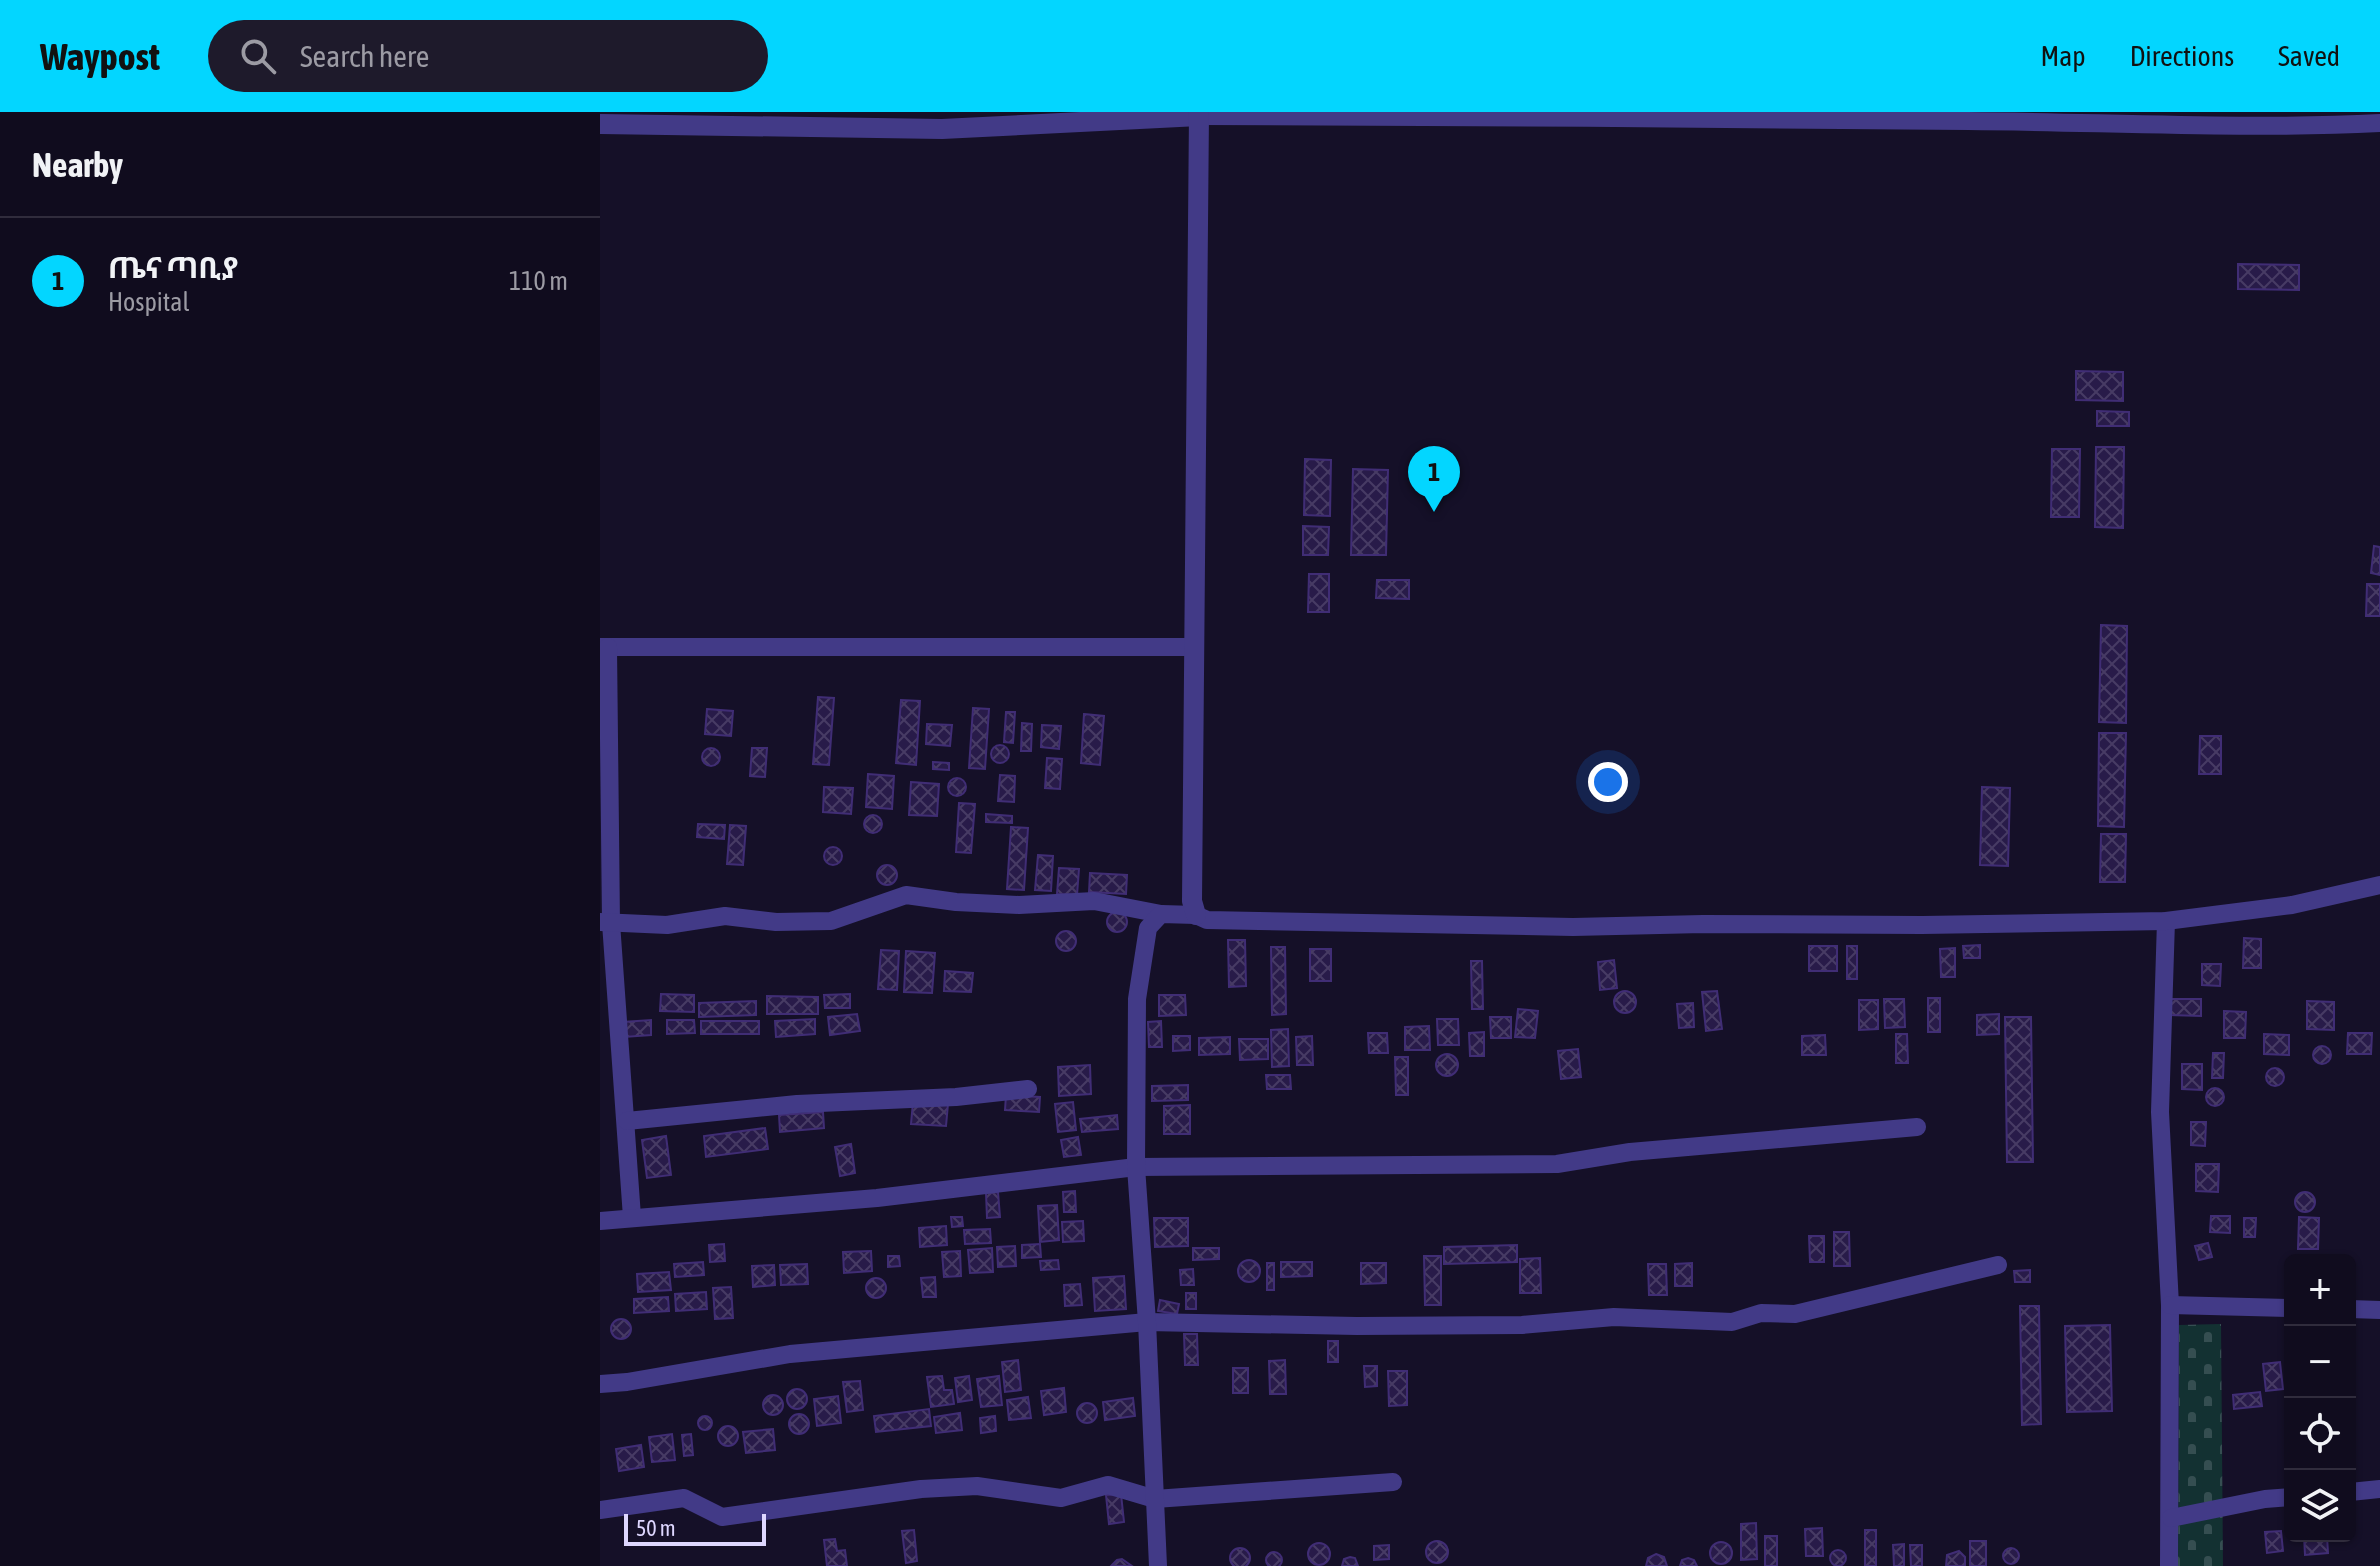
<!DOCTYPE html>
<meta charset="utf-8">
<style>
:root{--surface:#100c1e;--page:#1e1a2b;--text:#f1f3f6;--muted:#9c9ba4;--line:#302c3c;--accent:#03d6ff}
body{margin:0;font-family:"Asap Condensed","Noto Sans Ethiopic",sans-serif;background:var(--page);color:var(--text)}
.controls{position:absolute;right:24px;bottom:24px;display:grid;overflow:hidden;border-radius:12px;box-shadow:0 2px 6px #0004}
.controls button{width:72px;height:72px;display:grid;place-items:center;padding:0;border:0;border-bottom:2px solid var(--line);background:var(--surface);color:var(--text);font:40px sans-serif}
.scale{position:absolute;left:24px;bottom:20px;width:142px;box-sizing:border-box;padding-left:8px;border:4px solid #ded7ff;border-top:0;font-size:22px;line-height:28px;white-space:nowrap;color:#ded7ff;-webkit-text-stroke:6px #151028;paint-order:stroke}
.you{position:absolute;left:1008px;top:670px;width:28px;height:28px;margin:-20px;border:6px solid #fff;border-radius:50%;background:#1a73e8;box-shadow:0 0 0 12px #1a73e833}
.badge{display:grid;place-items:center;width:52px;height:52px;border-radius:50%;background:var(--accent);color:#111;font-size:26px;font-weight:700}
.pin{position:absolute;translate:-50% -66px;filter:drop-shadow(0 2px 4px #0008)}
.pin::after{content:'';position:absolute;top:42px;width:28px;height:24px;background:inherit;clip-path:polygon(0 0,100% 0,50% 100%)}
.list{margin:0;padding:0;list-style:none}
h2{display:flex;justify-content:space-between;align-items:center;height:104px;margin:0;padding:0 32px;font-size:34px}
h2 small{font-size:26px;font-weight:400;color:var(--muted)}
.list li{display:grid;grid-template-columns:52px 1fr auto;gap:24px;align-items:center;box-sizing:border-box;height:128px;padding:0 32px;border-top:2px solid var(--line)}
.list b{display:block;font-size:30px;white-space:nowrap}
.list p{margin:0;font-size:26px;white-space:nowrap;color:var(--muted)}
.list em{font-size:26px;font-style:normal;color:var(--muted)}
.icon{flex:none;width:44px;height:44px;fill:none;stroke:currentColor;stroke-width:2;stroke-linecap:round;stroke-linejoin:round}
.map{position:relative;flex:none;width:1780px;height:1454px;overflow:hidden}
header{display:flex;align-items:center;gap:48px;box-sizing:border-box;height:112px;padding:0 40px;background:var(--accent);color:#111}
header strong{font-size:38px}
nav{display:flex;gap:44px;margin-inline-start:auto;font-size:28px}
.search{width:560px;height:72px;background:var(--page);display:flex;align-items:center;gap:20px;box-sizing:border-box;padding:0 28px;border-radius:44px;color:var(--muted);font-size:30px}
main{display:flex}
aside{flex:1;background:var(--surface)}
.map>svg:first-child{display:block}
.cemetery{fill:url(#cemetery-stones)}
.building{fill:url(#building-cross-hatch);stroke:#402d75;stroke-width:2}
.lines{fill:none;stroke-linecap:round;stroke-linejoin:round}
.minor{stroke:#423a87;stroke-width:18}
.tertiary{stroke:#423a87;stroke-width:20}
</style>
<header>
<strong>Waypost</strong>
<div class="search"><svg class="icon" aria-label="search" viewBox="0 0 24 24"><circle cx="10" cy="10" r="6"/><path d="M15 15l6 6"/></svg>Search here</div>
<nav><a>Map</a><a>Directions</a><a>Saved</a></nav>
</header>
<main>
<aside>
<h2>Nearby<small></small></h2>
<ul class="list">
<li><span class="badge">1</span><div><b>ጤና ጣቢያ</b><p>Hospital</p></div><em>110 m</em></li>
</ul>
</aside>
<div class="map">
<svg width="1780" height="1454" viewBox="0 0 1780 1454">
<defs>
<pattern id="cemetery-stones" width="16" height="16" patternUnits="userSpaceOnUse" patternTransform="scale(2)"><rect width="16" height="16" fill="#133132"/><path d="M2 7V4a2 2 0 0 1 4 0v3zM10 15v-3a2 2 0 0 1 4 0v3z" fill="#354e51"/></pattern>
<pattern id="building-cross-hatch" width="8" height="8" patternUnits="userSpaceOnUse" patternTransform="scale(2)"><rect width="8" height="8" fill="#281b49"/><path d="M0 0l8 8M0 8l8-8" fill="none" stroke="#473b64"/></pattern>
</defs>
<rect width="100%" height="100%" fill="#151028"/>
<polygon class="cemetery" points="1621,1212 1623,1454 1578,1454 1579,1213"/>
<g class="building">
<polygon points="1638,152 1699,153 1699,178 1638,177"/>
<polygon points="1476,259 1523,260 1523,289 1476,288"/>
<polygon points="1497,299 1529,300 1529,314 1497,314"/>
<polygon points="1496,335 1524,335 1523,416 1495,415"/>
<polygon points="1452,337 1480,337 1479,405 1451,405"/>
<polygon points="705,347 731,348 730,404 704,403"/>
<polygon points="753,357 788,358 786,443 751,443"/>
<polygon points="703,414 729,415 728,443 703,443"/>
<polygon points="1774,434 1780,435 1780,463 1771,461"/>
<polygon points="709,462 729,462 729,500 708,500"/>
<polygon points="777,468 809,468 809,487 776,486"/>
<polygon points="1767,472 1780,472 1780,504 1766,504"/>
<polygon points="1501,513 1527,514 1526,611 1499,610"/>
<polygon points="218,585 234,586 229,653 213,652"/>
<polygon points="301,588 320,589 316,653 296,651"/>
<polygon points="373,596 389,597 385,657 369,656"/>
<polygon points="107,597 133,599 131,624 105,622"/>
<polygon points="406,600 415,600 413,631 404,630"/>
<polygon points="484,602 504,604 500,653 481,651"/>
<polygon points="422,611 432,612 431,639 421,639"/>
<polygon points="327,612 352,613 350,634 326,632"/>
<polygon points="442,613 461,614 459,637 441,635"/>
<polygon points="1499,621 1526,621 1524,715 1498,714"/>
<polygon points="1600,624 1621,624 1621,662 1599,662"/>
<circle cx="400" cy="642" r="9"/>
<polygon points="152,636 167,636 165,665 150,664"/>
<circle cx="111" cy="645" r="9"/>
<polygon points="447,646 462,647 460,677 445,676"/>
<polygon points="333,650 349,651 349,658 333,657"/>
<polygon points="268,662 294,664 292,697 266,695"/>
<polygon points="400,663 415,664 414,690 398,689"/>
<circle cx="357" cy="675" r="9"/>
<polygon points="311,670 339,672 337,704 309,703"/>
<polygon points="224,675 253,676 251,702 223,700"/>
<polygon points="1382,675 1410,676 1408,754 1380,753"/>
<polygon points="359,691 375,692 371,741 356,740"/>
<polygon points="386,702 412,704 412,711 386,710"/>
<circle cx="273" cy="712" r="9"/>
<polygon points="98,712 125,713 124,727 97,725"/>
<polygon points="130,713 146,714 143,753 127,752"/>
<polygon points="411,715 428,716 424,778 407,777"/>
<polygon points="1501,722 1526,722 1525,770 1500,770"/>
<circle cx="233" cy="744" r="9"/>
<polygon points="438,743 453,744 451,779 435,778"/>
<circle cx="287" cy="763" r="10"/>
<polygon points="459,756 479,757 477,783 457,782"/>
<polygon points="490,761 527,763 526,782 489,780"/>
<circle cx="517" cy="810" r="10"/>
<circle cx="466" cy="829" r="10"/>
<polygon points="1644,826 1661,827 1661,856 1643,856"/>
<polygon points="628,828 645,828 646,874 629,875"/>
<polygon points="1380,833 1380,846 1364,846 1363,834"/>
<rect x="1209" y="834" width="28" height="25"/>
<rect x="1247" y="834" width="10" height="33"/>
<polygon points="671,835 685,835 686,902 672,903"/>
<polygon points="1355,836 1355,865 1341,865 1340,837"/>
<rect x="710" y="837" width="21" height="32"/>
<polygon points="281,838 299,839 297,878 278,877"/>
<polygon points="306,839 335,841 332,881 304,880"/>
<polygon points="1014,848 1017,876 1000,878 998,850"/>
<polygon points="871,849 882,849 883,897 872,897"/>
<polygon points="1602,852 1621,852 1620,874 1602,873"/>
<polygon points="345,859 373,861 371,880 344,879"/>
<polygon points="1117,879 1122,917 1106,919 1102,880"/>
<circle cx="1025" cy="890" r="11"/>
<polygon points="61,882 94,883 94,900 60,899"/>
<polygon points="250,882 250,896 225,896 224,883"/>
<polygon points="559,883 585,883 586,903 559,904"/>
<polygon points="167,884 218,885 218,902 167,902"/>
<rect x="1328" y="886" width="12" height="34"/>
<polygon points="1284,887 1304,887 1305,915 1285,916"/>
<polygon points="1569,887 1601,887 1601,904 1569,903"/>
<polygon points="1259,888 1278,888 1278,917 1259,918"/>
<polygon points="156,889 156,903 99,905 99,891"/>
<polygon points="1707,889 1734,890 1734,918 1707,917"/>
<polygon points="1093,891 1094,915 1079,916 1077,892"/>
<polygon points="918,897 938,899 935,926 915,925"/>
<polygon points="1624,899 1646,900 1645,926 1624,926"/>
<polygon points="257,902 260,919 230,923 228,905"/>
<polygon points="1399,902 1399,922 1377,923 1377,903"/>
<polygon points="890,905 911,905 911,926 891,926"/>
<polygon points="1405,905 1431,905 1433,1050 1407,1050"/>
<polygon points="215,907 215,922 176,925 175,909"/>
<polygon points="837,907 858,907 859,933 838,933"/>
<polygon points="51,908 51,923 24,925 23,910"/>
<polygon points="67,908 94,908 95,921 67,922"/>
<rect x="101" y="909" width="58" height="13"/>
<polygon points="561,909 562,935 549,935 548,910"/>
<polygon points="829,914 830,938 805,938 805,915"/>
<polygon points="688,917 689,954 672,955 671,918"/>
<polygon points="884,920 884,944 870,944 869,921"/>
<polygon points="768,921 787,921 788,941 769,941"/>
<polygon points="1748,921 1772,921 1771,942 1747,942"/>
<polygon points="1296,922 1307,922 1308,951 1296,951"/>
<polygon points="1664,922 1689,923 1689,943 1664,942"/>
<polygon points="1225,923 1226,943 1202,943 1202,924"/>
<polygon points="573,924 590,924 590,938 573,939"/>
<polygon points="712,924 713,953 697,953 696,925"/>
<polygon points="630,925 630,942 599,943 599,926"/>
<polygon points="639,927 668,927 668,947 640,948"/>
<circle cx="1722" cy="943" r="9"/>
<polygon points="978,937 981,965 961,967 958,939"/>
<polygon points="1613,941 1624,941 1623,966 1612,966"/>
<circle cx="847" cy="953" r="11"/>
<polygon points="795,945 808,945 808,983 796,983"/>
<polygon points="1582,952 1602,952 1602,978 1582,977"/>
<polygon points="490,953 491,982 459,984 458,955"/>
<circle cx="1675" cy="965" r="9"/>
<polygon points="666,963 690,963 691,977 667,977"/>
<polygon points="588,973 588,988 552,989 552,974"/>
<circle cx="1615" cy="985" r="9"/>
<polygon points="406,983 440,985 439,1000 405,998"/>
<polygon points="313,990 348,992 346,1014 311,1012"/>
<polygon points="473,990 476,1018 458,1020 455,992"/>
<polygon points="590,993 590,1022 564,1022 564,994"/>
<polygon points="223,1000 224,1016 180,1020 179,1003"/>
<polygon points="517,1003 518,1017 482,1020 480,1007"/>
<polygon points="1591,1010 1606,1010 1605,1034 1591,1033"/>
<polygon points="165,1016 168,1037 106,1045 104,1024"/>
<polygon points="66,1024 71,1063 47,1066 42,1028"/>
<polygon points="478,1025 481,1043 464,1045 461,1028"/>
<polygon points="251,1032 255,1061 240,1064 235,1035"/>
<polygon points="1596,1052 1619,1052 1618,1080 1596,1079"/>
<polygon points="475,1079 476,1100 464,1100 463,1080"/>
<polygon points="398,1080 400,1105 387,1106 386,1081"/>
<circle cx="1705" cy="1090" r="10"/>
<polygon points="457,1093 459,1128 440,1130 438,1094"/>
<polygon points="1611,1104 1630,1104 1630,1121 1610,1120"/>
<polygon points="351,1105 362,1105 363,1114 352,1115"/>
<polygon points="1699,1105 1719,1106 1718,1137 1698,1137"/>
<polygon points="554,1106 588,1106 588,1134 555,1135"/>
<polygon points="1644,1106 1656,1106 1655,1125 1644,1125"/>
<polygon points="483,1109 484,1129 463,1130 462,1110"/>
<polygon points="346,1114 347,1133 320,1135 319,1116"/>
<polygon points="390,1117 391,1131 365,1132 364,1118"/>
<polygon points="1234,1120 1249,1120 1250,1154 1234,1154"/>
<polygon points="1209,1124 1224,1124 1224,1150 1210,1150"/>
<polygon points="1608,1131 1612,1145 1599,1148 1595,1134"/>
<polygon points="124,1132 125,1149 110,1150 109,1133"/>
<polygon points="440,1132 441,1145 422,1146 422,1133"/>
<polygon points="917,1133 917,1150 844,1152 844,1135"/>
<polygon points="415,1134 416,1154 398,1155 397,1135"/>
<polygon points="392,1136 393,1160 370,1161 368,1138"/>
<polygon points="593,1136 619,1136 619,1147 593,1148"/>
<polygon points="271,1139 272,1159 244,1161 243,1140"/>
<polygon points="360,1139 361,1164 344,1165 342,1140"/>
<polygon points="288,1144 299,1144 300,1154 288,1155"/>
<polygon points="824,1144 841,1144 841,1193 825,1193"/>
<polygon points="940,1146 941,1181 920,1181 920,1147"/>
<polygon points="458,1148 459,1157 441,1158 440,1149"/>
<circle cx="649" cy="1159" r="11"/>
<polygon points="103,1150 104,1163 75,1165 74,1152"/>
<polygon points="681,1150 712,1150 712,1164 681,1165"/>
<rect x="667" y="1151" width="7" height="27"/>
<polygon points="761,1151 786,1151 786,1171 761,1172"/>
<polygon points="1092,1151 1092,1174 1075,1174 1075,1152"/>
<polygon points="207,1152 208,1172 181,1173 180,1153"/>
<polygon points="1048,1152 1066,1152 1067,1183 1049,1183"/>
<polygon points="174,1153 175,1173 153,1175 152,1154"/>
<polygon points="593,1157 594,1173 581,1173 580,1158"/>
<polygon points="1430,1158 1430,1170 1415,1170 1414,1159"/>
<polygon points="69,1160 71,1178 38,1180 37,1162"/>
<polygon points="524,1164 526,1197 495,1199 493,1166"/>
<polygon points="335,1165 336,1185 323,1185 321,1166"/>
<circle cx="276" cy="1176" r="10"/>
<polygon points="480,1172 482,1193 465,1194 464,1173"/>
<polygon points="131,1175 133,1206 115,1207 113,1176"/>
<polygon points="106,1180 107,1197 76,1199 75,1182"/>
<rect x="586" y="1181" width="10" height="16"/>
<polygon points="68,1185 69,1199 34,1201 34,1187"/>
<polygon points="560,1188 579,1192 577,1202 558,1199"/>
<polygon points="1420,1194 1439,1194 1441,1312 1422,1313"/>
<circle cx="21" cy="1217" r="10"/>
<polygon points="1510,1213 1512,1299 1467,1300 1465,1214"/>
<polygon points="584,1222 597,1222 598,1253 585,1253"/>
<rect x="728" y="1229" width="10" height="21"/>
<polygon points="418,1248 421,1278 405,1280 402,1250"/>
<polygon points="685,1248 686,1282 670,1282 669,1249"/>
<polygon points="1680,1250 1683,1277 1666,1279 1663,1252"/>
<polygon points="764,1254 777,1254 777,1274 765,1275"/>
<rect x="633" y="1256" width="15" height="25"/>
<polygon points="788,1259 807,1259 807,1293 789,1294"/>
<polygon points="342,1264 344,1278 352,1278 354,1292 331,1295 327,1265"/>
<polygon points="369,1264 372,1288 358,1290 355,1266"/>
<polygon points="399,1264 402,1293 381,1295 377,1267"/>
<polygon points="260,1269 263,1298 247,1300 243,1270"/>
<polygon points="464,1276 466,1300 444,1303 441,1279"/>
<circle cx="197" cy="1287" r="10"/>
<polygon points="1660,1280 1662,1294 1634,1297 1633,1283"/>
<circle cx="173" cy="1293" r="10"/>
<polygon points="238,1284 241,1311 217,1314 214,1287"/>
<polygon points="428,1285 431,1306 409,1308 407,1288"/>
<polygon points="533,1286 535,1304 505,1308 503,1290"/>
<circle cx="487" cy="1301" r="10"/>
<polygon points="329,1297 331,1314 276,1320 274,1304"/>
<polygon points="360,1301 362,1318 336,1321 334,1305"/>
<circle cx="199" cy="1312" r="10"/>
<circle cx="105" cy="1311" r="7"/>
<polygon points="395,1304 396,1319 381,1321 380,1306"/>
<circle cx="128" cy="1324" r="10"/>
<polygon points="173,1317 175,1338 146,1341 143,1320"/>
<polygon points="72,1322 75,1348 52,1350 49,1325"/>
<polygon points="91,1322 93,1343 84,1344 82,1323"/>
<polygon points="41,1333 44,1355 19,1359 16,1337"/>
<polygon points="521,1382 524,1410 509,1412 506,1383"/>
<polygon points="1156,1411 1157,1447 1141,1448 1141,1412"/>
<polygon points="1222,1416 1223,1444 1206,1444 1205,1417"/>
<polygon points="314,1418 317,1449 306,1451 302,1419"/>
<rect x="1265" y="1418" width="11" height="36"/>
<polygon points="1681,1419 1683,1439 1667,1441 1665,1420"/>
<rect x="1165" y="1424" width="12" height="30"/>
<polygon points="1704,1424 1727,1424 1728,1441 1705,1443"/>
<polygon points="235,1427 237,1439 245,1438 247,1454 227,1454 224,1428"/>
<rect x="1370" y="1429" width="16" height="25"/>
<circle cx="837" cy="1440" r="11"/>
<circle cx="1121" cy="1441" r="11"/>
<circle cx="719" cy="1442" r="11"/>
<polygon points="1304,1432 1304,1454 1294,1454 1293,1433"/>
<polygon points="789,1433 789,1447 774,1448 774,1434"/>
<polygon points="1310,1433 1322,1433 1322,1454 1311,1454"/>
<circle cx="1411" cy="1444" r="8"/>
<circle cx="640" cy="1446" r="10"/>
<circle cx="1238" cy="1446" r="8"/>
<polygon points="1359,1439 1365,1445 1365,1454 1346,1454 1347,1443"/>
<circle cx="674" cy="1448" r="8"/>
<polygon points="1056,1442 1064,1445 1067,1454 1046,1454 1048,1446"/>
<polygon points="750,1445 755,1446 758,1454 742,1454 744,1447"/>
<polygon points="1088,1446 1094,1448 1097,1454 1080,1454 1082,1448"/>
<polygon points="522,1447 532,1454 511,1454 517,1448"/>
</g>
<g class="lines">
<g class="minor">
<path d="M599 4C855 4 1112 7 1368 9 1505 10 1643 18 1780 11"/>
<polyline points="0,535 594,535"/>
<polyline points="8,535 11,811 32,1105"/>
<polyline points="1566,809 1560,1000 1570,1193 1569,1454"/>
<polyline points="0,810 67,813 125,804 176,810 231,809 306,783 356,790 419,793 494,789 561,802"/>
<polyline points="27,1009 197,992 356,985 428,977"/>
<polyline points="0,1109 277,1086 536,1055 957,1052 1030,1040 1317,1015"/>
<polyline points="1570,1193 1690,1196"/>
<polyline points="1750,1197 1780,1198"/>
<polyline points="0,1272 27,1270 190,1242 547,1210 757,1214 922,1213 1014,1205 1132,1210 1161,1201 1195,1202 1398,1153"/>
<polyline points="1750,1380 1780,1377"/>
<polyline points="0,1398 84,1386 122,1405 321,1377 377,1374 461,1386 508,1373 555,1387 793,1370"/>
<polyline points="1571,1406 1665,1387 1690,1385"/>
<polyline points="558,1454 547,1210 536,1055 537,887 548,816 561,802 596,803 607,808 973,815 1103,812 1322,813 1566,809 1692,793 1780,773"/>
</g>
<g class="tertiary">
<polyline points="0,12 342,17 599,4"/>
<polyline points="596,803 592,789 599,0"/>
</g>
</g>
</svg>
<div class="controls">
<button>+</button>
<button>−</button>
<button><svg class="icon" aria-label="locate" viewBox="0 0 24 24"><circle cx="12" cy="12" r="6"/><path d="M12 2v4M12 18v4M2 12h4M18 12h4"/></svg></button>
<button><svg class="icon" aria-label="layers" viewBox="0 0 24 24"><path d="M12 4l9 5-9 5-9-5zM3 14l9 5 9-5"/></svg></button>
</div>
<div class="scale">50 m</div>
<div class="you"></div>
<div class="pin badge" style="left:834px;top:400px">1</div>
</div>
</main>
